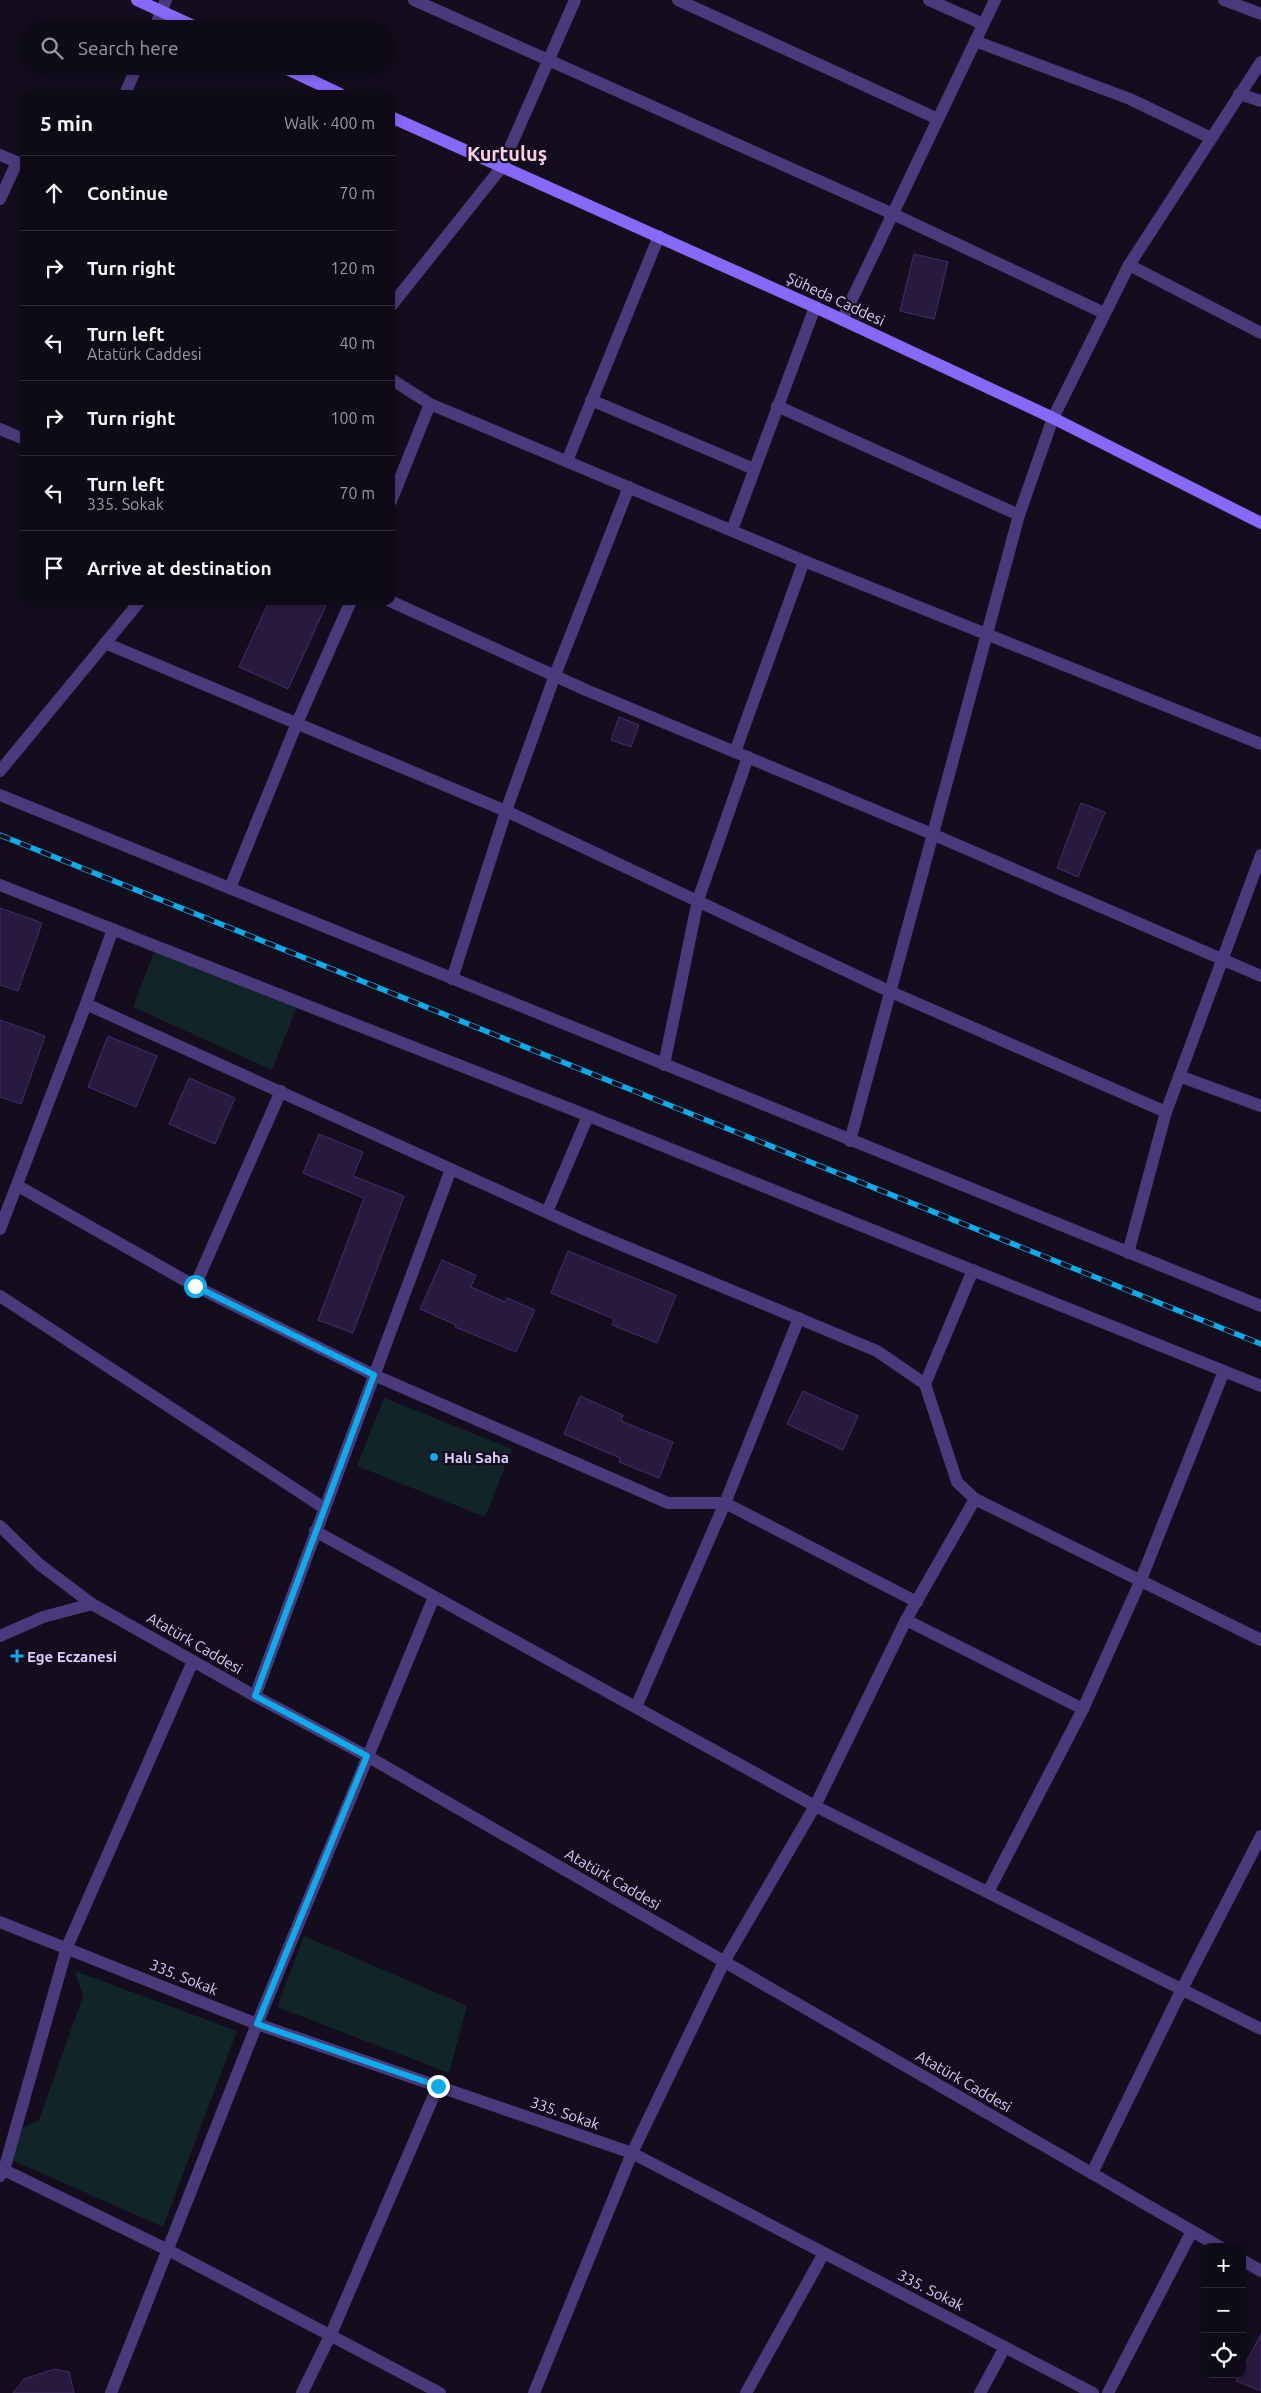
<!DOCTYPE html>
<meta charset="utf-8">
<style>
:root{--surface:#0e0a16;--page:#17131f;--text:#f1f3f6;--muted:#9b9aa1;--line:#2e2b35}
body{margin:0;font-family:Ubuntu,sans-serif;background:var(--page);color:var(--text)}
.controls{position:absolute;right:15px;bottom:15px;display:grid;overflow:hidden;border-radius:10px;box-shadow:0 2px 8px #0003}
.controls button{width:45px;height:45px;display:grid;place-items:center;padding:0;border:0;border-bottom:1px solid var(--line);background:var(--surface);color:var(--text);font:25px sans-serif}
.stop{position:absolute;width:15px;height:15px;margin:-11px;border:4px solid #0cabea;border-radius:50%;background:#fff}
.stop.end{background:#0cabea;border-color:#fff;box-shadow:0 1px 5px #0008}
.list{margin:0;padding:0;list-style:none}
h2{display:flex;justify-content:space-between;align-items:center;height:65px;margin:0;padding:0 20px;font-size:21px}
h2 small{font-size:16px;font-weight:400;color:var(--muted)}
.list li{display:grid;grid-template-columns:32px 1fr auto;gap:15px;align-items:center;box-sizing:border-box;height:75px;padding:0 20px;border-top:1px solid var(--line)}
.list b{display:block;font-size:19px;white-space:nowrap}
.list p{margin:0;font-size:16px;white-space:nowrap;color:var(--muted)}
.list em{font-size:16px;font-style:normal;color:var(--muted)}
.icon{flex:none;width:28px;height:28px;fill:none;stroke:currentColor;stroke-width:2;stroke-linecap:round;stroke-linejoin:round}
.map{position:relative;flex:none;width:1261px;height:2393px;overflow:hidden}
.search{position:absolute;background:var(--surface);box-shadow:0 2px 8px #0003;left:20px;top:20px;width:375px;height:55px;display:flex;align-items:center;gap:12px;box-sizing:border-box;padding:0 18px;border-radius:28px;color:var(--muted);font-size:19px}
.panel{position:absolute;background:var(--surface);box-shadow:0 2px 8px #0003;left:20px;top:90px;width:375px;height:515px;border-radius:10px}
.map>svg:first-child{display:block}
.green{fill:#112428}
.building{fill:#281a3e;stroke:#442d69}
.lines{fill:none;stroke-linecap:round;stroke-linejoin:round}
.minor{stroke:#493b7b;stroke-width:12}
.tertiary{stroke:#493b7b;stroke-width:12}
.secondary{stroke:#8669f7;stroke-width:12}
.rail-casing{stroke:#0cabea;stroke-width:5.5}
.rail{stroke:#130d1e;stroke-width:4;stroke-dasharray:11;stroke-linecap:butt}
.route{stroke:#0cabea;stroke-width:6}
.poi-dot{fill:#0cabea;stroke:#130d1e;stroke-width:2}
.labels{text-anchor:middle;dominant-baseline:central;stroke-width:4.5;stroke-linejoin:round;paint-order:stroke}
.street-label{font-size:15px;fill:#dbcdfc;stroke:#130d1e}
.poi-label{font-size:15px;font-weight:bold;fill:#dbcdfc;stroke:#130d1e;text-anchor:start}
.district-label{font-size:20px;font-weight:bold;fill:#fdcfe4;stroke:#130d1e}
</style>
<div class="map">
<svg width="1261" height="2393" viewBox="0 0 1261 2393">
<rect width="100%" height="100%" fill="#130d1e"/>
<g class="green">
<polygon points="154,952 297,1006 272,1070 133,1007"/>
<polygon points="384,1398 512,1449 485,1517 357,1466"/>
<polygon points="304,1936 467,2006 449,2073 277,2007"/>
<polygon points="75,1971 237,2031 163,2227 12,2160 22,2128 39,2120 83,1996"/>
</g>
<g class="building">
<polygon points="914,254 948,262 934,319 900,311"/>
<polygon points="269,601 328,601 288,689 239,667"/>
<polygon points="619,717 639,725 631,747 611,740"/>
<polygon points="1081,803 1105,812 1078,877 1057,868"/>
<polygon points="0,908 42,923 18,991 0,985"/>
<polygon points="0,1020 45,1036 21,1104 0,1097"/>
<polygon points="108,1036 157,1056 136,1107 88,1087"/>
<polygon points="189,1078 235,1098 215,1144 169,1124"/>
<polygon points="319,1134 363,1152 353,1176 404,1196 353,1333 318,1320 364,1198 303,1173"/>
<polygon points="568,1251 676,1295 657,1343 612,1325 614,1319 551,1293"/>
<polygon points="442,1260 476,1275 471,1287 505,1302 507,1298 535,1310 516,1352 455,1327 456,1325 420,1309"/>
<polygon points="803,1391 858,1416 843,1450 787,1424"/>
<polygon points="580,1396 623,1415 621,1421 673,1442 659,1478 619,1462 620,1458 564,1434"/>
<polygon points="1261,2334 1261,2391 1236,2381 1240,2374 1242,2374 1242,2370"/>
<polygon points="55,2369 69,2372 74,2393 13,2393 24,2379"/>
</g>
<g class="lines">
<g class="minor">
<polyline points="414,0 893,214 1104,313"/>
<polyline points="678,0 938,119"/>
<polyline points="929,0 983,24"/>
<polyline points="1224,0 1261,14"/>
<polyline points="154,29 166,0"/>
<polyline points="975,41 1130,99 1211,138"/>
<polyline points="125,94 137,66"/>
<polyline points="1239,94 1261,101"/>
<polyline points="0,155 24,165"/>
<polyline points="0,199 17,162"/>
<polyline points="1129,265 1261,333"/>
<polyline points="391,306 501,168 575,0"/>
<polyline points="842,320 995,0"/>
<polyline points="391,379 430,404 804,561 1261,744"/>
<polyline points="591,400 754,469"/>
<polyline points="777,406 1019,515"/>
<polyline points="0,429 24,439"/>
<polyline points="567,461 659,236"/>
<polyline points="391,501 430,404"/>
<polyline points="732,530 815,307"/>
<polyline points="390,601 586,690 932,834 1261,976"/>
<polyline points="105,643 506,811 891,992 1166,1112"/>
<polyline points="735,752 804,561"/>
<polyline points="0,771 140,601"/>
<polyline points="0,795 1261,1306"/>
<polyline points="0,885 581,1113 1261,1386"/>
<polyline points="230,888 297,723 351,601"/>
<polyline points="452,979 506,811 555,675 629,487"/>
<polyline points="86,1004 588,1231 877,1351 925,1384 957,1482 975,1499 1261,1640"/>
<polyline points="664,1065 698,900 748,757"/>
<polyline points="1179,1076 1261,1106"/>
<polyline points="850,1141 1019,515 1053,418 1129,265 1261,62"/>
<polyline points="18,1186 195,1286 374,1375 668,1503 725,1503 917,1602"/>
<polyline points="547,1212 588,1116"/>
<polyline points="0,1229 86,1004 113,929"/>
<polyline points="1128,1253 1166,1112 1261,855"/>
<polyline points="195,1286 281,1091"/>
<polyline points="0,1296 324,1508"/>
<polyline points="925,1384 973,1270"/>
<polyline points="0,1526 39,1564 92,1604 255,1696 367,1756 1220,2247"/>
<polyline points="315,1531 815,1806 1261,2029"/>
<polyline points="906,1620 1083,1709"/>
<polyline points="255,1696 451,1169"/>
<polyline points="636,1707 725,1503 799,1318"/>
<polyline points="988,1892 1083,1709 1140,1582 1224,1371"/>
<polyline points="0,1922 257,2024 632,2153 1093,2393"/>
<polyline points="0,2168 168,2250 440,2393"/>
<polyline points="1092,2173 1182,1989 1261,1836"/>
<polyline points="0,2176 4,2170 67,1947 193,1661"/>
<polyline points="1242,2260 1261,2271"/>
<polyline points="111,2393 257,2024 434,1597"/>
<polyline points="302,2393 331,2334 438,2086"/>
<polyline points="534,2393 632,2153 724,1962 815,1806 906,1620 975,1499"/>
<polyline points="746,2393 824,2253"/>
<polyline points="980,2393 1005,2347"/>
<polyline points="1108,2393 1192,2231"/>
</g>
<polyline class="tertiary" points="0,1636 43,1617 92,1604"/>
<g class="secondary">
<polyline points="137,0 200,29"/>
<polyline points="281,66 340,94"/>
<polyline points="391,117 815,307 1053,418 1261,523"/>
</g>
<g class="rail-casing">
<polyline id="rail" points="0,835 1261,1344"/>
</g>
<use href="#rail" class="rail"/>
</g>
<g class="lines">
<polyline class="route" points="195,1286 374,1375 255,1696 367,1756 257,2024 438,2086"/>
</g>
<g class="poi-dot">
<circle cx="434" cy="1457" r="5"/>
<path d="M14.5 1648.5h5v5h5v5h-5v5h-5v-5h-5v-5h5z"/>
</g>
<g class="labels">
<g class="street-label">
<text transform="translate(836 299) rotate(25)">Şüheda Caddesi</text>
<text transform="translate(195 1643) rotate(30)">Atatürk Caddesi</text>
<text transform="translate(613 1879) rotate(30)">Atatürk Caddesi</text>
<text transform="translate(184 1977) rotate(22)">335. Sokak</text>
<text transform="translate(964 2081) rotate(30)">Atatürk Caddesi</text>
<text transform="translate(565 2113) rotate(19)">335. Sokak</text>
<text transform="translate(931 2290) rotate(27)">335. Sokak</text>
</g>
<g class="poi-label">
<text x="444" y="1457">Halı Saha</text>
<text x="27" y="1656">Ege Eczanesi</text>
</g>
<g class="district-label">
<text x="507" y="153">Kurtuluş</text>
</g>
</g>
</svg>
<div class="controls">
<button>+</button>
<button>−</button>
<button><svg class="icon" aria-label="locate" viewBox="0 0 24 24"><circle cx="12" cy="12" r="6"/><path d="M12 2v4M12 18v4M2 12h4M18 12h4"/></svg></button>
</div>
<div class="stop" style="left:195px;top:1286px"></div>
<div class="stop end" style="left:438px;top:2086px"></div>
<div class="search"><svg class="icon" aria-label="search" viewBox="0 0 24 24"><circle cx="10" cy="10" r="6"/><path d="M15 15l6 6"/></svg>Search here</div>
<section class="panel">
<h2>5 min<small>Walk · 400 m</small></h2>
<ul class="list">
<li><svg class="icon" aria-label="ahead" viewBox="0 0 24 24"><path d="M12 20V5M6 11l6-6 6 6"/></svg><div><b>Continue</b></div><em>70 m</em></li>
<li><svg class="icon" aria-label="right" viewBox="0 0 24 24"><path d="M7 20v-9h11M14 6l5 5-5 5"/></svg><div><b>Turn right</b></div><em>120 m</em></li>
<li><svg class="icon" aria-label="left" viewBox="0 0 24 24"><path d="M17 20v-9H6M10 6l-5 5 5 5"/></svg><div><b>Turn left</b><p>Atatürk Caddesi</p></div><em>40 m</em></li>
<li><svg class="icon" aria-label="right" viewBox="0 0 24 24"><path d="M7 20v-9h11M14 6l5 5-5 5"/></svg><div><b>Turn right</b></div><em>100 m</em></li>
<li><svg class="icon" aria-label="left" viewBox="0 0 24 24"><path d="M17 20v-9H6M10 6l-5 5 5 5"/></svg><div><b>Turn left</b><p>335. Sokak</p></div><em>70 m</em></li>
<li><svg class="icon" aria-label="arrive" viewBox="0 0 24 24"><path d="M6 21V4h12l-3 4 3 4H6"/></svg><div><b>Arrive at destination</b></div></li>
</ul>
</section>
</div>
